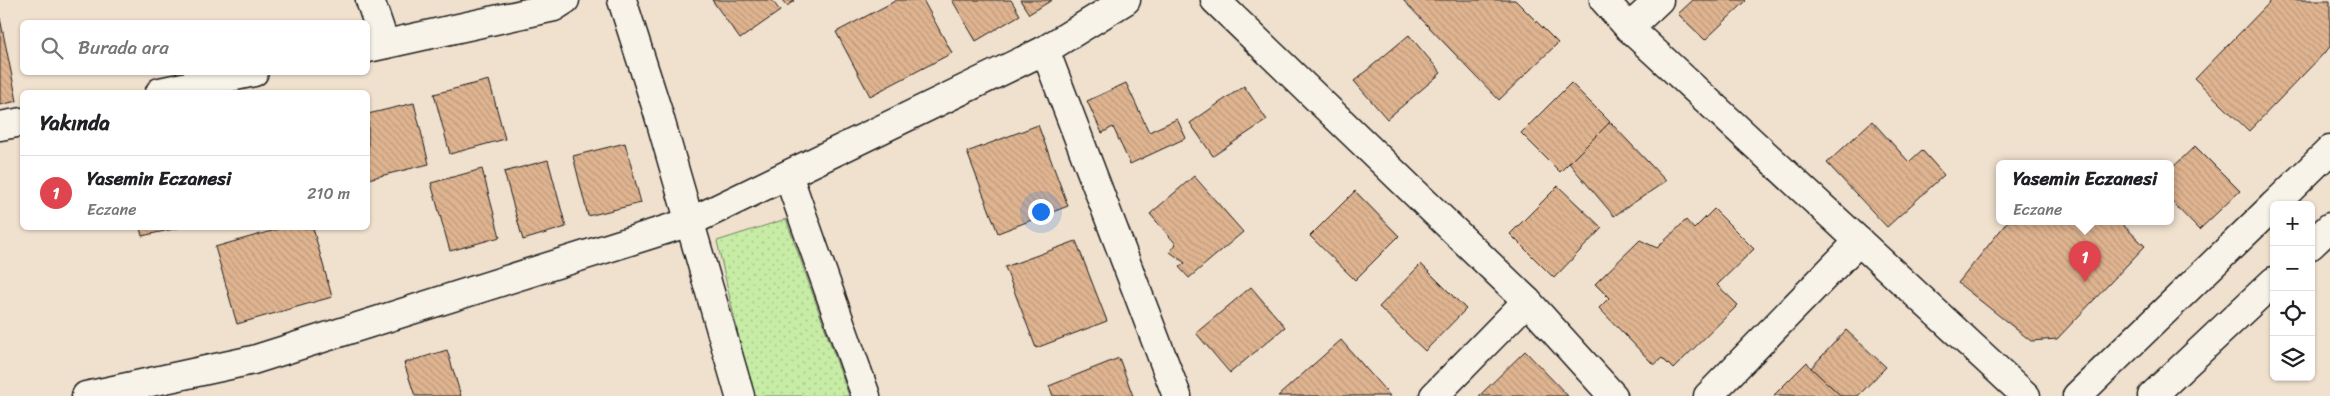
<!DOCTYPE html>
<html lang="tr">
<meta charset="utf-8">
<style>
:root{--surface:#fff;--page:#f2f2f2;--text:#202124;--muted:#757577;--line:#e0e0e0;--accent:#d1495b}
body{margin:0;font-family:Sriracha,sans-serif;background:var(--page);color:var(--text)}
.controls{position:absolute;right:15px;bottom:15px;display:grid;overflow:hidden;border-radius:8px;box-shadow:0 1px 4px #0004}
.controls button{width:45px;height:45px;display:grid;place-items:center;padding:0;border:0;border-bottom:1px solid var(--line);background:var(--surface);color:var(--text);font:25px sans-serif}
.you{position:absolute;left:1040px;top:211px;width:18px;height:18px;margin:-12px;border:4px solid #fff;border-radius:50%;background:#1a73e8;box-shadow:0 0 0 8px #1a73e833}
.badge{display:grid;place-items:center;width:32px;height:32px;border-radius:50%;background:var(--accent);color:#fff;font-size:16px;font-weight:700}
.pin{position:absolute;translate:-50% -41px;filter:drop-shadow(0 1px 2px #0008)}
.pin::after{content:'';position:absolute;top:26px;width:18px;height:15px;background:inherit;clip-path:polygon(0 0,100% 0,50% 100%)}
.popup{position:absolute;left:1996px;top:160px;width:178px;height:65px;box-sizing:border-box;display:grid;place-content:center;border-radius:8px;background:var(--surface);filter:drop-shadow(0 1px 4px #0005);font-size:16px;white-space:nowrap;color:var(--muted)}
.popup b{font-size:19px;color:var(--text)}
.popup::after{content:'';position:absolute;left:50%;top:100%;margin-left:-10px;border:10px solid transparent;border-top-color:var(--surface)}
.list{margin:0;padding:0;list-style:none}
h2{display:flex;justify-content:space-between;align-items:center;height:65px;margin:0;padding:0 20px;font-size:21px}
h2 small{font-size:16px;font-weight:400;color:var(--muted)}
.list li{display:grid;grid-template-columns:32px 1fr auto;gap:15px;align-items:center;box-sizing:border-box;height:75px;padding:0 20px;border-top:1px solid var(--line)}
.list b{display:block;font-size:19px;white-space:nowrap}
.list p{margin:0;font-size:16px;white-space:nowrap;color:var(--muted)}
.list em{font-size:16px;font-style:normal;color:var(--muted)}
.icon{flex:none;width:28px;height:28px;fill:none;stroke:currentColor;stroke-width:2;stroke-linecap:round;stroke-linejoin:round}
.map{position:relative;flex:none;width:2330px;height:396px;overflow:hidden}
.search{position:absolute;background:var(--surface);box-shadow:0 1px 4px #0004;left:20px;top:20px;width:350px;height:55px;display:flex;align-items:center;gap:12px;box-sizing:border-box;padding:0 18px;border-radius:8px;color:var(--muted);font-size:19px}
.panel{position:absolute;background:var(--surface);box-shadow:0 1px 4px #0004;left:20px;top:90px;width:350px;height:140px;border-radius:8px}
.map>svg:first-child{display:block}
.park{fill:url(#park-dots);stroke:#728461}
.building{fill:url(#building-back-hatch);stroke:#1c1c1c}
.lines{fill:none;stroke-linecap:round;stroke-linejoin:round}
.street-casing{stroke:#1c1c1c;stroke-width:31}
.secondary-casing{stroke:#1c1c1c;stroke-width:31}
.street{stroke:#f7f3e8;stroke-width:28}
.secondary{stroke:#f7f3e8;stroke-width:28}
</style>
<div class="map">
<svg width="2330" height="396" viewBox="0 0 2330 396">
<defs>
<pattern id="park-dots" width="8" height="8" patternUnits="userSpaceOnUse" patternTransform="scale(1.25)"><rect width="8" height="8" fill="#c7eca6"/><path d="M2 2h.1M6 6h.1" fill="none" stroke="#aaca8e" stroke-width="1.8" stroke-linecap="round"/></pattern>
<pattern id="building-back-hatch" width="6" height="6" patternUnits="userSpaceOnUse" patternTransform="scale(1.25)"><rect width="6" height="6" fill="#dfb490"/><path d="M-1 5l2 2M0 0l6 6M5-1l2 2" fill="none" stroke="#bf9a7c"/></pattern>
</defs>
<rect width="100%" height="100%" fill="#f0e0ce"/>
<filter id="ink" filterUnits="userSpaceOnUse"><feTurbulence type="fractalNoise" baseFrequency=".02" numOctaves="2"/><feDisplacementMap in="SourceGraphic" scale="10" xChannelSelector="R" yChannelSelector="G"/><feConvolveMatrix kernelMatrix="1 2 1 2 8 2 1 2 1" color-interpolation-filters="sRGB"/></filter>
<g filter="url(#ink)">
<polygon class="park" points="786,219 849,396 752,396 717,241"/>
<g class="building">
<polygon points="712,0 772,0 780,11 740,39"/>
<polygon points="782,0 795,0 787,6"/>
<polygon points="897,0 923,0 952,53 870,96 836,32"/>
<polygon points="952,0 1011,0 1020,15 976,41"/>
<polygon points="1020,0 1052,0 1029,14"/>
<polygon points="1403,0 1515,0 1558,43 1499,100"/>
<polygon points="1693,0 1745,0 1746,1 1705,40 1678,14"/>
<polygon points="2272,0 2330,0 2330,47 2249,131 2195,79"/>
<polygon points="0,18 17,101 0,105"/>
<polygon points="1409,35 1441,73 1387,119 1354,81"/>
<polygon points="489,80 505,139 450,154 434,94"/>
<polygon points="1126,83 1149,132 1177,119 1186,138 1130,164 1113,127 1102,133 1087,101"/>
<polygon points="1571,83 1610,122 1560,172 1521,133"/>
<polygon points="1244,86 1267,120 1213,156 1190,123"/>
<polygon points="414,103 429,164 368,179 368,114"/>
<polygon points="1872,121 1909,162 1922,150 1944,175 1887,227 1827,163"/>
<polygon points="1610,122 1666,181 1614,216 1569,163"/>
<polygon points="1038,125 1068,206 998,233 967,152"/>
<polygon points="625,143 641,203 588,216 573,156"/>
<polygon points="2195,146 2240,191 2199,230 2170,200 2170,170"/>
<polygon points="548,160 566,227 523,240 504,172"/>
<polygon points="482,169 500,237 450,251 431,183"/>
<polygon points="1194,176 1243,232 1189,278 1179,267 1185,263 1170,252 1176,244 1150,214"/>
<polygon points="1558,186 1602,228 1554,278 1510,234"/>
<polygon points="1355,191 1399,236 1355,280 1310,236"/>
<polygon points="1714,209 1754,249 1717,285 1738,305 1673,369 1662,358 1654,365 1599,308 1609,298 1595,284 1640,240 1657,248 1686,220 1694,229"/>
<polygon points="2008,221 2119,221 2145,246 2057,339 2031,341 1958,283"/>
<polygon points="140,228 178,228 142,236"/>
<polygon points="282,228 313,228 332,297 237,324 215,247"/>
<polygon points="1076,241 1107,321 1036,348 1005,267"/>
<polygon points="1421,264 1466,309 1425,351 1379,307"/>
<polygon points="1251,287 1285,327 1230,373 1196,333"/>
<polygon points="1846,330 1886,367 1858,396 1841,396 1811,368"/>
<polygon points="1341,340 1390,396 1278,396"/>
<polygon points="447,350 461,396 415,396 404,363"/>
<polygon points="1525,351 1568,396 1479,396"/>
<polygon points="1119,358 1133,396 1053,396 1049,386"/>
<polygon points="1807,362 1811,368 1841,396 1774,395"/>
</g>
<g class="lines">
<g class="street-casing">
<g id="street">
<polyline points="370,0 385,44"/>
<polyline points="622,0 657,109 740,396"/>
<polyline points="1215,0 1527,301 1613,396"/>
<polyline points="1629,28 1659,0"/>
<polyline points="368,48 554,7 565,0"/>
<polyline points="1045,50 1177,396"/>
<polyline points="160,92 254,72"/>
<polyline points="0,126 22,122"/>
<polyline points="788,175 866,396"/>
<polyline points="86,396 253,360 690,222 1045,50 1126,0"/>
<polyline points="1434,396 1527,301"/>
<polyline points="1708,396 1859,241"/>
</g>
</g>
<g class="secondary-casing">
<g id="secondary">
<polyline points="1604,0 1629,28 2026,396"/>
<polyline points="2274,205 2330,150"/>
<polyline points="2311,245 2330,227"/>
<polyline points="2077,396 2274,205"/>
<polyline points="2152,396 2274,281"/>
</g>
</g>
<use href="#street" class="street"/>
<use href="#secondary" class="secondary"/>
</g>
</g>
</svg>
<div class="controls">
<button>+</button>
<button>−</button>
<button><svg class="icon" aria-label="locate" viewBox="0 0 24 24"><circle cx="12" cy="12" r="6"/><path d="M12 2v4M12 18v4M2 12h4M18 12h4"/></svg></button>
<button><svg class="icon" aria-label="layers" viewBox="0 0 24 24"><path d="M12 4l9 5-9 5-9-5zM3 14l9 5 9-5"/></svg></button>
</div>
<div class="you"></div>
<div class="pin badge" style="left:2085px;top:282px;background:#e0444e">1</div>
<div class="popup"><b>Yasemin Eczanesi</b>Eczane</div>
<div class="search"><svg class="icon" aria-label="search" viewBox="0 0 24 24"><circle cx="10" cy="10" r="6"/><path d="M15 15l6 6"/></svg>Burada ara</div>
<section class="panel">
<h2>Yakında<small></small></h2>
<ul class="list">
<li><span class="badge" style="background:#e0444e">1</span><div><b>Yasemin Eczanesi</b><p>Eczane</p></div><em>210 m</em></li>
</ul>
</section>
</div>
